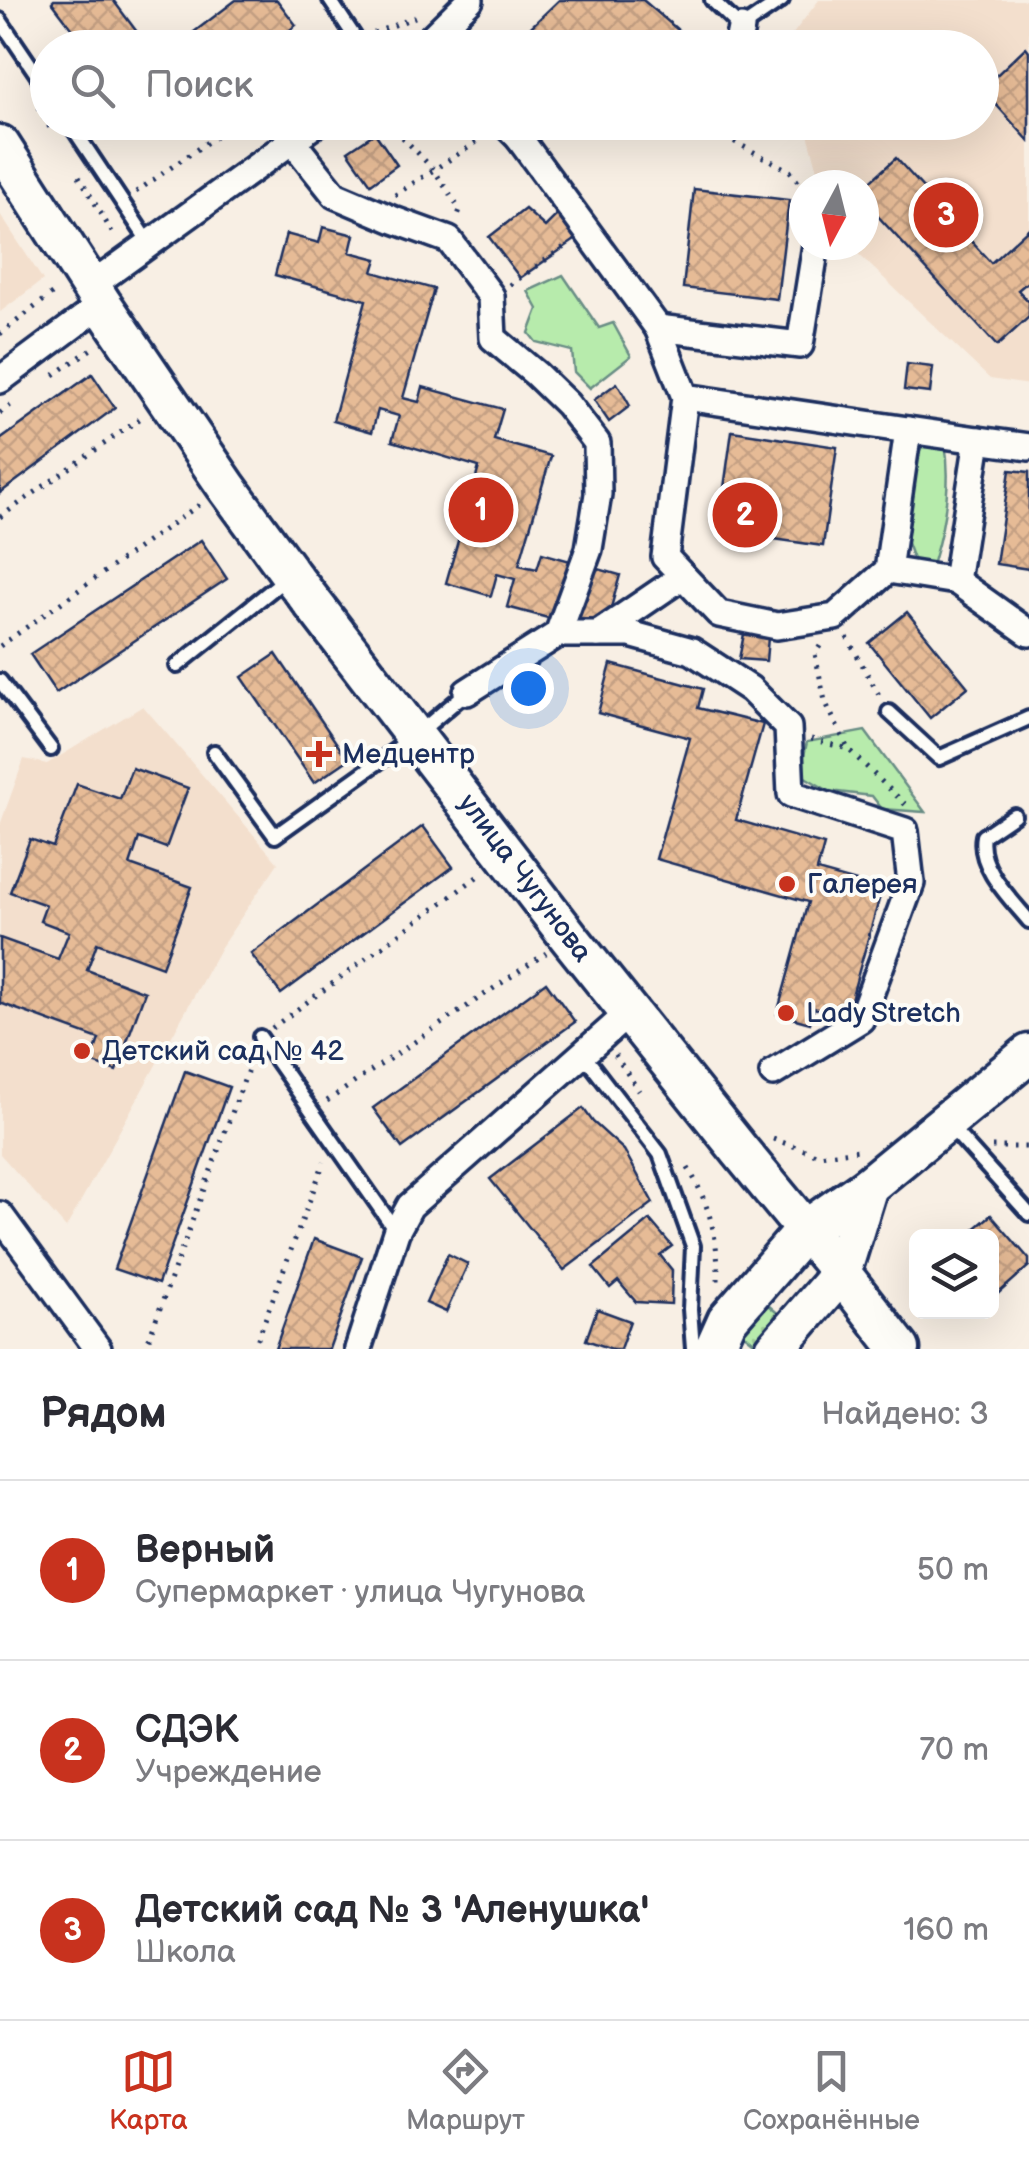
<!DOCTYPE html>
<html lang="ru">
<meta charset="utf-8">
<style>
:root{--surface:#fff;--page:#f2f2f3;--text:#2b2b33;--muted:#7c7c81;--line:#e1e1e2;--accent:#c8321e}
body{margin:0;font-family:"Balsamiq Sans",sans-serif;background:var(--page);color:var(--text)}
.controls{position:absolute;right:30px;bottom:30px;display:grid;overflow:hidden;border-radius:15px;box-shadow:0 10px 40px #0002}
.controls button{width:90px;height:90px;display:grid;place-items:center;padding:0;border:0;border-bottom:2px solid var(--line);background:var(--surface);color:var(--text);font:50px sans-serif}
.compass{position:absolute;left:789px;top:170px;width:90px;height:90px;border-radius:50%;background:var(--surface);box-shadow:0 10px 40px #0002;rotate:187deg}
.you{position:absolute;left:528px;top:688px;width:35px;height:35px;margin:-25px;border:8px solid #fff;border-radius:50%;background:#1a73e8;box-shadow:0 0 0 15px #1a73e833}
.badge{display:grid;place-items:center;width:65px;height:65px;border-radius:50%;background:var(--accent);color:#fff;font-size:32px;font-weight:700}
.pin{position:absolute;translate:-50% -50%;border:5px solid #fff;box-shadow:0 2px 10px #0006}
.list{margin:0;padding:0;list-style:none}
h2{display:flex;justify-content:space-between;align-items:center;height:130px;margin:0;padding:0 40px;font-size:42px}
h2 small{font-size:32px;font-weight:400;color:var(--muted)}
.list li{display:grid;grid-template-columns:65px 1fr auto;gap:30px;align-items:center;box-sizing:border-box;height:180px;padding:0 40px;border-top:2px solid var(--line)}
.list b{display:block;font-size:38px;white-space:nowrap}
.list p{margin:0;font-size:32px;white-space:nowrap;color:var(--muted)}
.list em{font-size:32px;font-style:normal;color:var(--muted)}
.icon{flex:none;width:55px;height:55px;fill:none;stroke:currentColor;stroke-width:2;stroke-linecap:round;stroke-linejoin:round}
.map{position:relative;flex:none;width:1029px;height:1349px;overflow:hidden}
.search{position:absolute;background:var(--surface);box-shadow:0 10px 40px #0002;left:30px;right:30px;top:30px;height:110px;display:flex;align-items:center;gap:25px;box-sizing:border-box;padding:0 35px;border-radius:55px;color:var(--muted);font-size:38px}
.sheet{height:670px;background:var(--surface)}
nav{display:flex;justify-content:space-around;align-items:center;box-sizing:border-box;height:140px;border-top:2px solid var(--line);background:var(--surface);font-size:28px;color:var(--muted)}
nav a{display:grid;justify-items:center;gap:5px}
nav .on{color:var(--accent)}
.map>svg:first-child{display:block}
.built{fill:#f3dfcd}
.grass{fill:url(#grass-dots);stroke:#698d85;stroke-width:2.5}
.green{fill:#b7ebac;stroke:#698d85;stroke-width:2.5}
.building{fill:url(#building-cross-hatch);stroke:#1b2f5e;stroke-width:2.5}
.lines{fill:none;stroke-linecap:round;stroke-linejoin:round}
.service-casing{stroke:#1b2f5e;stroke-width:20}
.minor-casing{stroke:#1b2f5e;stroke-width:32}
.secondary-casing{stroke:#1b2f5e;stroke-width:45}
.path{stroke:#1b2f5e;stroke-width:5;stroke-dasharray:2.5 8;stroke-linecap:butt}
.service{stroke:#fdfcf7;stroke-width:12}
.minor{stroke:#fdfcf7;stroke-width:25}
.secondary{stroke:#fdfcf7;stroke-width:38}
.poi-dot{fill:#c8321e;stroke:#fdfcf7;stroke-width:4}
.labels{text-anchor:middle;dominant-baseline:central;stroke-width:8;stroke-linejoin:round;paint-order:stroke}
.poi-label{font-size:28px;fill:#1b2f5e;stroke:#fdfcf7;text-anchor:start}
.street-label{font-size:28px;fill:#1b2f5e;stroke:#fdfcf7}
</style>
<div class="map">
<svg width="1029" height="1349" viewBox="0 0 1029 1349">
<defs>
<pattern id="grass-dots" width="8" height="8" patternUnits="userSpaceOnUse" patternTransform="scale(2.5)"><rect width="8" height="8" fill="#b7ebac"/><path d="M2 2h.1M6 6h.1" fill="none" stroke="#9dca96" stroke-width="1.8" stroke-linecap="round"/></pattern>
<pattern id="building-cross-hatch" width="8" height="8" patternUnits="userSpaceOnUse" patternTransform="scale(2.5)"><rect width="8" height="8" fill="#e6bb96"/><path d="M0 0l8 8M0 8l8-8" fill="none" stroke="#c5a184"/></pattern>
</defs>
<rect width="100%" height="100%" fill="#f8efe4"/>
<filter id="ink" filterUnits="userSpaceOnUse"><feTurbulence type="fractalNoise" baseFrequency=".01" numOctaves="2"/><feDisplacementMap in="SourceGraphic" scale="20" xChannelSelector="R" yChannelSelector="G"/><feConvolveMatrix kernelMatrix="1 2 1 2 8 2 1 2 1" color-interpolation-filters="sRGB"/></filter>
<g filter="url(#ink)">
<g class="built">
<polygon points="819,0 1029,0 1029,385 990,379 849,245 864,245 864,185 822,185 805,123 982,122 982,48 782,48"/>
<polygon points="0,214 43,280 0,312"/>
<polygon points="143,706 278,863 221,947 66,1228 0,1154 0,825 24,759 47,764"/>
</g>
<polygon class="grass" points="762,1300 787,1321 763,1349 738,1329"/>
<g class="green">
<polygon points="563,275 599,328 613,323 631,356 590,388 574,372 572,351 536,342 529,333 538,309 528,291"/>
<path d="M926 440 945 443C952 483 945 523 933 562L915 565 907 543 916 457Z"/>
<polygon points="865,731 925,812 882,809 872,796 829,791 800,774 807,742"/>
</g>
<g class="building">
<polygon points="54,0 113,0 149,48 87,48 52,2"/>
<polygon points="236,0 277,0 296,25 268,48 173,48"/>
<polygon points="559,0 643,0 699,48 509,48"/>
<polygon points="1026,47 1029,51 1029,141 982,89"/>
<polygon points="145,122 169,122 154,134"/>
<polygon points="375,133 397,165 371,184 348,151"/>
<polygon points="896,158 991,263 1029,228 1029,281 1018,290 1029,302 1029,317 997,346 864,201 864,187"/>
<polygon points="694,189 789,200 777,299 683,288"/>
<polygon points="525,209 545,227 561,211 578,238 520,278 489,237"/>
<polygon points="323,227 354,235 350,252 377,259 373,272 434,289 403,398 419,402 423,387 503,409 494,440 551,456 519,565 537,569 542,553 620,575 604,633 507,607 515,579 497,574 491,596 446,583 479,467 392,441 399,416 378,410 372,432 333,421 366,300 275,275 286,234 319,243"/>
<polygon points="907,364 933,367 930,393 904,390"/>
<polygon points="92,374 115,408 0,493 0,440"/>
<polygon points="617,383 630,406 609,422 594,400"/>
<polygon points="732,431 837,447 823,546 718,531"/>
<polygon points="1010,470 1029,472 1029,569 996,564"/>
<polygon points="201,540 227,579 56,693 30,654"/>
<polygon points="907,612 968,687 930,718 869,643"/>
<polygon points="744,634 768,637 766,661 739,659"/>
<polygon points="276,654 348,760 314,783 242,677"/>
<polygon points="611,664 703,689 698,708 763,724 736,820 824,845 817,871 882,889 846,1017 814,1008 810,1023 777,1014 808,902 656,859 690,738 598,713"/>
<polygon points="132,768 188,788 166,848 139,838 130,865 192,887 162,967 97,943 87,970 145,992 116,1071 91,1062 99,1039 0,1003 0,938 58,959 69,932 40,921 46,905 10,892 30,839 53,847 77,784 120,799"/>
<polygon points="423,826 453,867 281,994 251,954"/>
<polygon points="546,982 575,1022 402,1148 373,1108"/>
<polygon points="185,1071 229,1087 158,1284 114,1269"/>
<polygon points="583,1108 593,1122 624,1150 653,1203 564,1270 490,1179"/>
<polygon points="991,1215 1029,1259 1029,1266 992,1299 992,1236 966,1236"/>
<polygon points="650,1220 672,1246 660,1255 672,1270 671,1304 636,1302 618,1281 610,1288 593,1267"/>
<polygon points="314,1239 362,1257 329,1349 275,1349"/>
<polygon points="448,1254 468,1264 446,1312 426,1303"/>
<polygon points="597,1309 630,1321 620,1349 612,1349 586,1340"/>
</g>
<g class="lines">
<g class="service-casing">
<g id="service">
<polyline points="330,0 362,48"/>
<polyline points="712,0 741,28 782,0"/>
<polyline points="0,20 48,91"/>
<polyline points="69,122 150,244"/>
<polyline points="177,666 289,576"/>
<polyline points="0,681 51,749"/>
<polyline points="889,712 939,758 1029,718"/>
<polyline points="214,752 275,836 415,736 467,692"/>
<path d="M1014 815 983 836C977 867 1011 899 1029 921"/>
<polyline points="260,1037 396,1231"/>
<polyline points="583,1054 660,1154 693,1246 690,1309 693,1349"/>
<polyline points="948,1124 1029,1214"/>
</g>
</g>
<g class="minor-casing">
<g id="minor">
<polyline points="421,48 470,0"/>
<polyline points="737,48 741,28"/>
<polyline points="503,122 519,138 536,122"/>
<polyline points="519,138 658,328 800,345 816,245"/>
<polyline points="292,141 335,195 394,220 449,240 491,296 493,338 536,374 567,404 597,443 598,494 589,549 558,634"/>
<polyline points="91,286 318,122"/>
<polyline points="658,328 685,397 665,557 719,614 777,626 835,617 888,570 908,430 685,397"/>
<polyline points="0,380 102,304"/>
<polyline points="978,440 1029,447"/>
<polyline points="888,570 956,581 978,440 908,430"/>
<polyline points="956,581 1029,633"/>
<polyline points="598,634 683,576"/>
<polyline points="467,692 558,634 630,634 692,651 750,689 788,727 791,794 905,831 911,883 861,1019 773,1073"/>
<polyline points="0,1215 98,1349"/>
<polyline points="358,1349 396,1232 410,1206 629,1013"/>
</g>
</g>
<g class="secondary-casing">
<g id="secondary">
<polyline points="0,145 102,304 226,486 291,575 569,937 741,1152 841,1273 900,1349"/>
<polyline points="714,1349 727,1320 805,1230 868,1186 1029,1054"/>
<polyline points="775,1349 841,1273 868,1186"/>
</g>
</g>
<g class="path">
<polyline points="374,33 415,17"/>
<polyline points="38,107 50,128"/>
<polyline points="388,122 434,170 460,210 457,218"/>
<polyline points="443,122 480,132"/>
<polyline points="697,122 790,171 804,190"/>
<polyline points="79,176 116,239"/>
<polyline points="136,192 236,122"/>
<polyline points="395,195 486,136"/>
<polyline points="510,285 567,245"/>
<polyline points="0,334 57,290"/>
<polyline points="54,375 94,347"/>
<polyline points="0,413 12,404"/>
<polyline points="0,517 141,418"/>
<polyline points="847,637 880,697"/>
<polyline points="0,646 203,502"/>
<polyline points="820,646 815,654 825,701 847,747"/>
<polyline points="811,739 848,749 906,805"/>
<polyline points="272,1028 481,874"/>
<polyline points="615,1055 639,1091"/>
<polyline points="327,1101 546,953"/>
<polyline points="773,1139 819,1155 859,1150"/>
<polyline points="992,1147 1029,1147"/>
<path d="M688 1168C709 1202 719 1241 718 1281"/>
<polyline points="145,1349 253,1056"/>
<polyline points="254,1349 324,1162"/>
</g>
<use href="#service" class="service"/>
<use href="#minor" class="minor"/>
<use href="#secondary" class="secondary"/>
</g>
</g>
<g class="poi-dot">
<path d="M314 739h10v10h10v10h-10v10h-10v-10h-10v-10h10z"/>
<circle cx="787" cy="884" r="10"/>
<circle cx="786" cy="1013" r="10"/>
<circle cx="82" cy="1051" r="10"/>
</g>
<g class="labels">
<g class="poi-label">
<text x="342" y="754">Медцентр</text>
<text x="807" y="884">Галерея</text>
<text x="806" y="1013">Lady Stretch</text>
<text x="102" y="1051">Детский сад № 42</text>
</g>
<g class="street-label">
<text transform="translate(525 878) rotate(53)">улица Чугунова</text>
</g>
</g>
</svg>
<div class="controls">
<button><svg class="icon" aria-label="layers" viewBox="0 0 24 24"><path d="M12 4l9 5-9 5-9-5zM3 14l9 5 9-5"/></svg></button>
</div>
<svg class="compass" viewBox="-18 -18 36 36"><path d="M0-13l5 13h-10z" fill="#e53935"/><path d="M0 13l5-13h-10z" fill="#7c7c81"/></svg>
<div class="you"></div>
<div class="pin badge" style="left:481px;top:510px">1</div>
<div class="pin badge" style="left:745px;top:515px">2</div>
<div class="pin badge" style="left:946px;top:215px">3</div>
<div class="search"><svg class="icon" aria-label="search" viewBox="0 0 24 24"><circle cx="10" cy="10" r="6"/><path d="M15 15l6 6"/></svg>Поиск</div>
</div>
<section class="sheet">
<h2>Рядом<small>Найдено: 3</small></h2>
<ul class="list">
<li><span class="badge">1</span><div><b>Верный</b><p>Супермаркет · улица Чугунова</p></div><em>50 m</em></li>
<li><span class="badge">2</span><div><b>СДЭК</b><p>Учреждение</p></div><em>70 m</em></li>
<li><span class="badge">3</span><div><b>Детский сад № 3 'Аленушка'</b><p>Школа</p></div><em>160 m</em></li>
</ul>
</section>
<nav>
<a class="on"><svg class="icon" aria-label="map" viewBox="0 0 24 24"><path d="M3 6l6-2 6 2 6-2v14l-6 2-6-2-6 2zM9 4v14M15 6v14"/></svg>Карта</a>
<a><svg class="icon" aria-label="directions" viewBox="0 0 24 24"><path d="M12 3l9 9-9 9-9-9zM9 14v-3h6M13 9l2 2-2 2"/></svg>Маршрут</a>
<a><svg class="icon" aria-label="saved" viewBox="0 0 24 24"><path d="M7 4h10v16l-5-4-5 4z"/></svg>Сохранённые</a>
</nav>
